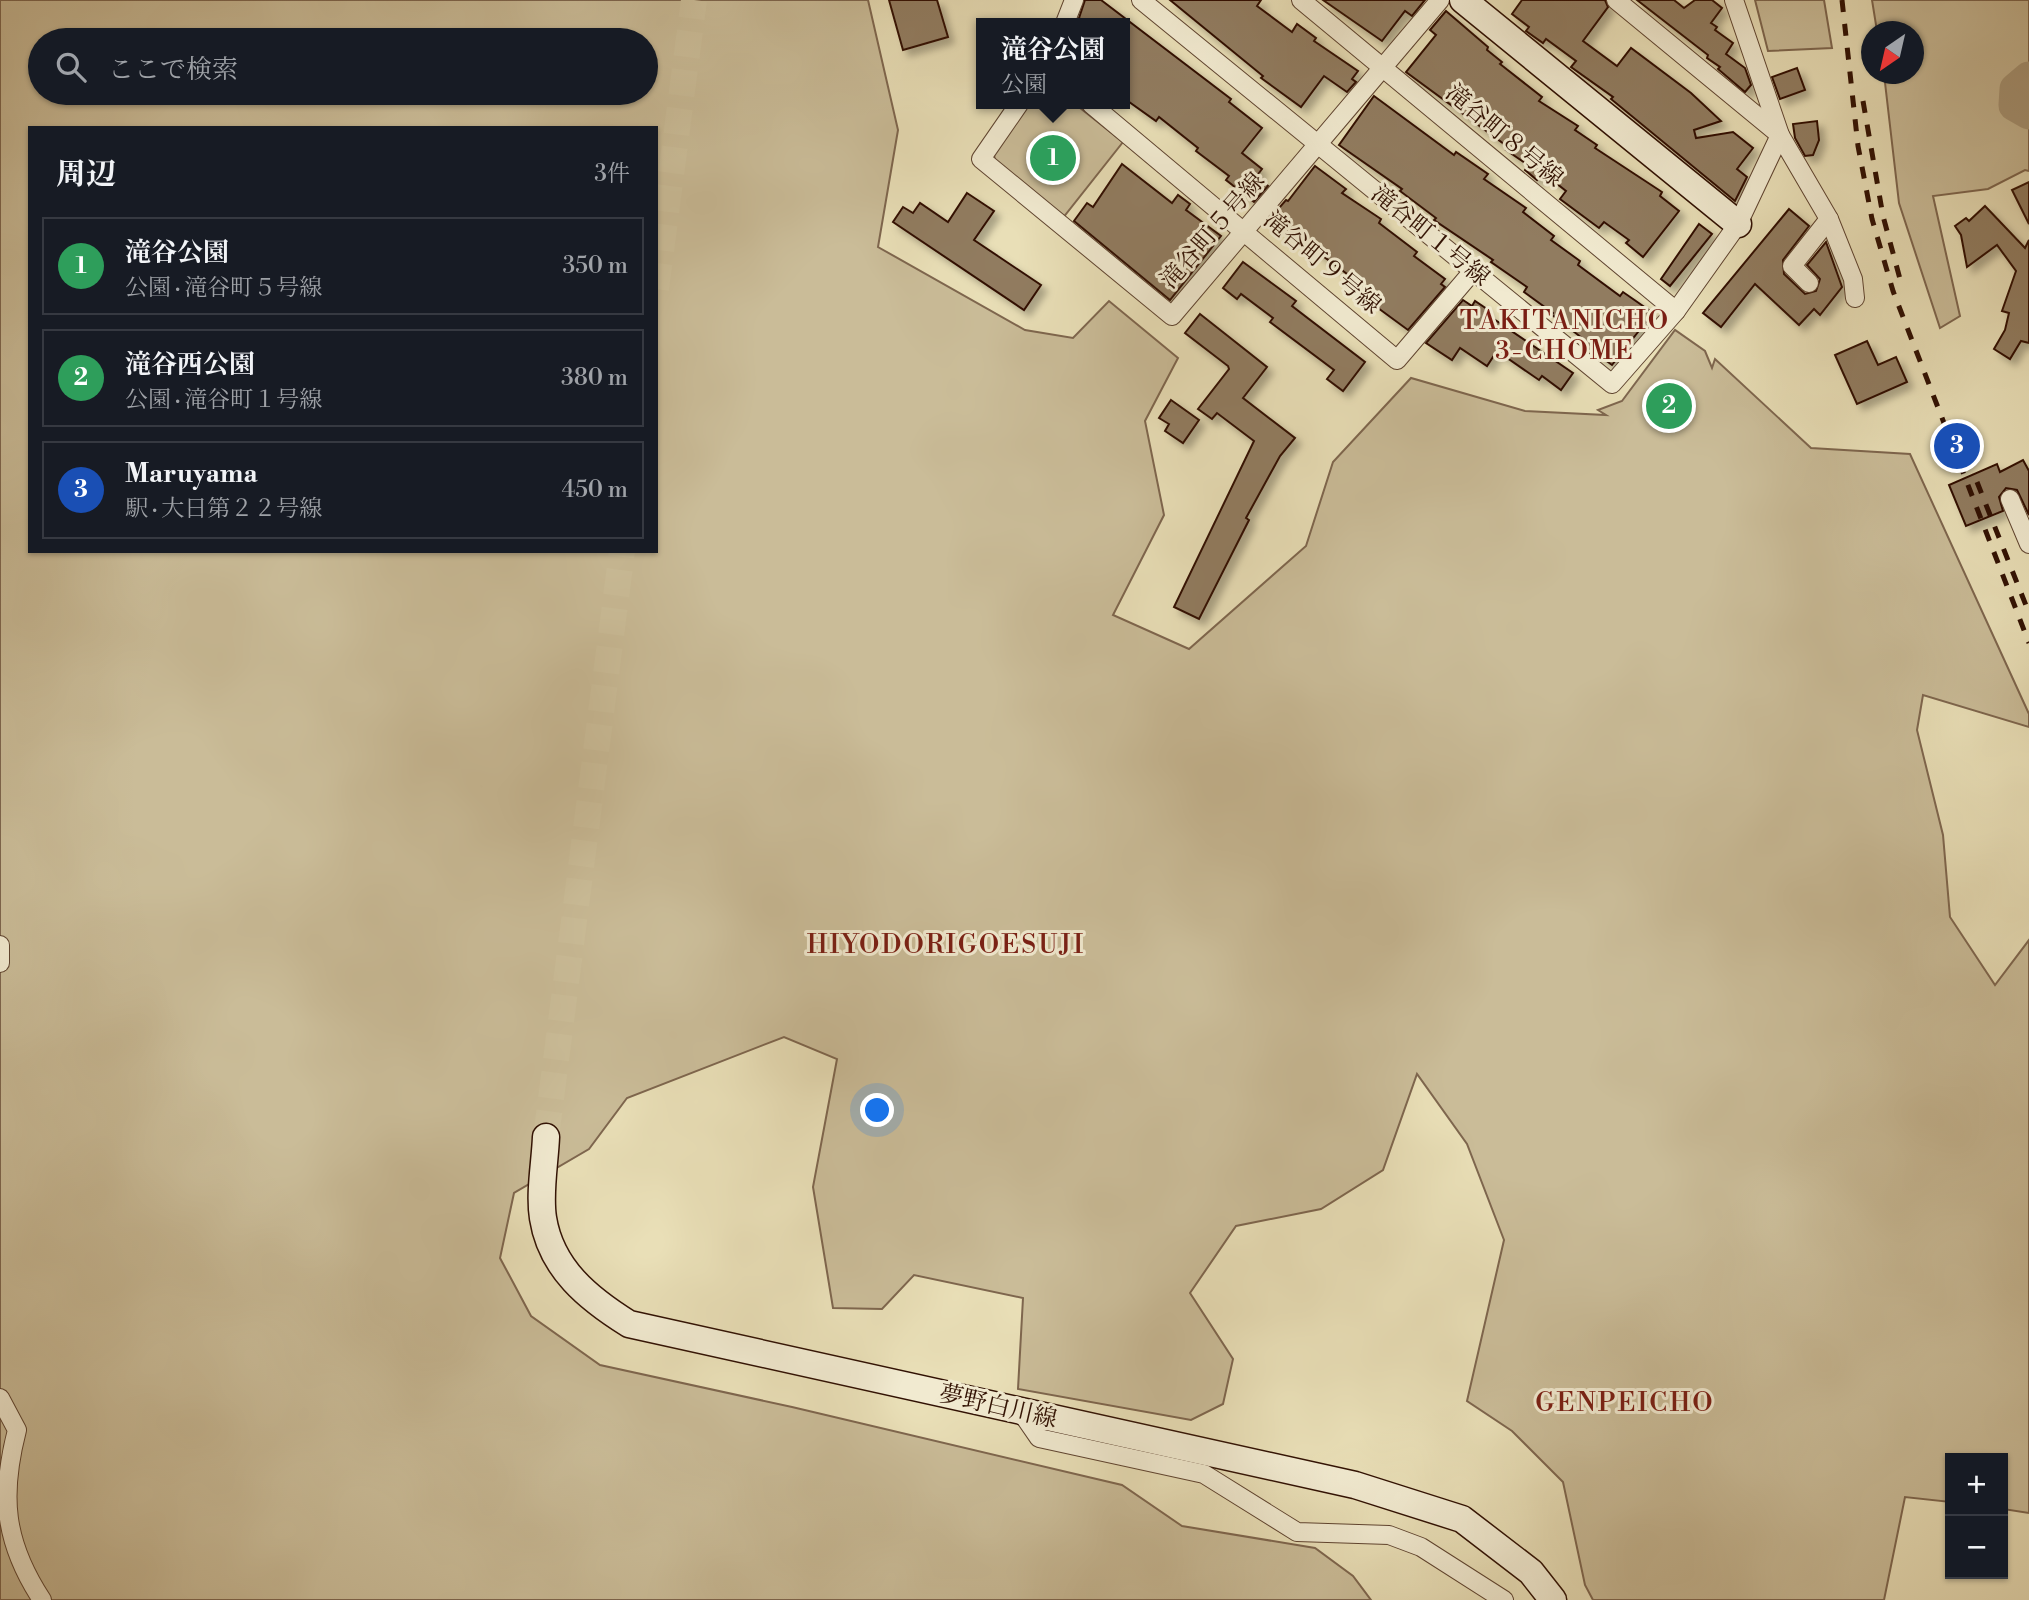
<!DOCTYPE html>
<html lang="ja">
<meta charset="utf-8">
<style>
:root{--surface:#171b24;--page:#20242c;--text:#f1f3f6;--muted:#9ea1a6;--line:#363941;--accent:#db2777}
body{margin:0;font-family:"Libre Bodoni","Noto Serif JP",serif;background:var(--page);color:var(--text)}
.controls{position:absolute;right:21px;bottom:21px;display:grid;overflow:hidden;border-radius:0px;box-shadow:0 2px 5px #0004}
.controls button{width:63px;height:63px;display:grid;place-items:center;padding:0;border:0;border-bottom:2px solid var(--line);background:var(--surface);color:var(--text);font:35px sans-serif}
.compass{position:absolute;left:1861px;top:21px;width:63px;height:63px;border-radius:50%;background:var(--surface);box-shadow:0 2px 5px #0004;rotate:214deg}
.you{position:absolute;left:878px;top:1111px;width:24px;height:24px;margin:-18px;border:5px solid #fff;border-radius:50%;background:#1a73e8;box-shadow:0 0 0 10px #1a73e833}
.badge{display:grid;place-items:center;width:46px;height:46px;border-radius:50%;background:var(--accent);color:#fff;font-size:23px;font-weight:700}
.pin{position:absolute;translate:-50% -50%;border:4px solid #fff;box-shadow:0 2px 7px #0006}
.popup{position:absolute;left:976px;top:18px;width:154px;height:91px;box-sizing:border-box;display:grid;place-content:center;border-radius:0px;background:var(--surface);filter:drop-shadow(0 2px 5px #0005);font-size:23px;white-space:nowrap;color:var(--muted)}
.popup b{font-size:26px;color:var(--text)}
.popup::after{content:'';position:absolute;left:50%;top:100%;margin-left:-14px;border:14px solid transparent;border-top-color:var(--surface)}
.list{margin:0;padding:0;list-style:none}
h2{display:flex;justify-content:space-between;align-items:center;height:91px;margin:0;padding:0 28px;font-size:30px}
h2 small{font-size:23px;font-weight:400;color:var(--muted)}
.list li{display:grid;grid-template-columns:46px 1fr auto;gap:21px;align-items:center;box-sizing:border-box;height:98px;margin:0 14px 14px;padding:0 14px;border:2px solid var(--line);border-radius:0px}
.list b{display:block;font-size:26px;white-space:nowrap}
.list p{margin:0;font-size:23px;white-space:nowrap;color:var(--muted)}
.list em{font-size:23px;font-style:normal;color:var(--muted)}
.icon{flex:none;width:38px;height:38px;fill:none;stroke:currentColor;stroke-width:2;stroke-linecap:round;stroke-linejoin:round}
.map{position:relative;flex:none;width:2029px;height:1600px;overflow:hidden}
.search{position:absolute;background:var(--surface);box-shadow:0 2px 5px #0004;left:28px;top:28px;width:630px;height:77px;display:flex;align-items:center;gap:18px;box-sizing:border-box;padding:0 24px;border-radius:38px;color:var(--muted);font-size:26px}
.panel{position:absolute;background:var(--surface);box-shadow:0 2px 5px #0004;left:28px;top:126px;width:630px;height:427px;border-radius:0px}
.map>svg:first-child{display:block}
.green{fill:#cabc98;stroke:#7e664e;stroke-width:2;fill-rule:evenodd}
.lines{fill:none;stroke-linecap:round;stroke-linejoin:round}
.river{stroke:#aa997a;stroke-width:33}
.building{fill:#917c61;stroke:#311103;stroke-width:2;filter:url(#shadow)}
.secondary-tunnel{stroke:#cdc09c;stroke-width:26;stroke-dasharray:26 13;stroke-linecap:butt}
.street-casing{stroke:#5f4430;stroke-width:20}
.secondary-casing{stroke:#311103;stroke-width:29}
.street{stroke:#f1ead0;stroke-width:18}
.secondary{stroke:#f1ead0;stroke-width:26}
.rail{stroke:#311103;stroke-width:5;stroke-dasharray:12 12;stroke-linecap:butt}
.labels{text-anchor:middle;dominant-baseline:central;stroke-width:6;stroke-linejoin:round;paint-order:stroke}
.street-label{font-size:24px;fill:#311103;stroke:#f1ead0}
.neighbourhood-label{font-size:26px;letter-spacing:2px;fill:#7a1f14;stroke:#f1ead0}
</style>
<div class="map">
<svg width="2029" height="1600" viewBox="0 0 2029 1600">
<defs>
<filter id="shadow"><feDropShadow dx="6" dy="6" stdDeviation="3.5" flood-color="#0004"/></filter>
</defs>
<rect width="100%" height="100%" fill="#e9dfb7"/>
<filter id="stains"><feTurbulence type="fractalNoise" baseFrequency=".00286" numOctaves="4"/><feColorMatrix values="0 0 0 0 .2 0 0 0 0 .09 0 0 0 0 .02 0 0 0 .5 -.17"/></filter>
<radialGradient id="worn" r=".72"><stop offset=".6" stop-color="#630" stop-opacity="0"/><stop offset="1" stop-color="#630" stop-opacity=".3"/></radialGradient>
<g class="green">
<path d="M0 0H868L898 130 878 247 1025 330 1073 338 1109 301 1178 358 1145 421 1164 515 1113 615 1189 649 1306 546 1333 462 1411 378 1525 411 1606 415 1598 410 1622 401 1675 330 1705 351 1712 368 1715 359 1811 448 1910 454 2029 714V727L1923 695 1917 730 1943 835 1950 917 1995 985 2029 940V1513L2003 1509V1458H1950V1502L1905 1497 1884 1600H1593L1585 1585 1563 1482 1512 1431 1467 1401 1504 1240 1467 1144 1417 1074 1383 1170 1321 1209 1236 1226 1190 1293 1233 1359 1223 1404 1191 1420 1018 1389 1023 1298 914 1275 882 1309 833 1308 813 1187 837 1059 784 1037 627 1098 589 1149 514 1193 500 1258 531 1316 600 1365 792 1407 1122 1485 1182 1526 1315 1548 1353 1576 1371 1600H0ZM40 40H646V93H40ZM30 128H656V551H30Z"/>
<polygon points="1755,0 1824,0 1832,48 1768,51"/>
<polygon points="1872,0 2029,0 2029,171 2025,170 1988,189 1933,196 1960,316 1940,328 1899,203 1884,74 1913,74 1913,32 1877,31"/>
<polygon points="1025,104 1075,104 1123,142 1062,219 996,165 993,150"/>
</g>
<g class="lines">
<polyline class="river" points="2029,78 2016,89 2015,105 2029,113"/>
</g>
<g class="building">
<polygon points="889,0 937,0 948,37 903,50"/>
<polygon points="1085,0 1101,0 1231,99 1229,102 1262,128 1242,153 1262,169 1256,177 1268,186 1254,202 1226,180 1229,176 1196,151 1198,148 1159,117 1156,121 1125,99 1125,23 1087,23 1079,18"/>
<polygon points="1170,0 1261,0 1257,6 1292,32 1297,24 1316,38 1314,41 1358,71 1352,79 1356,82 1347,92 1324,76 1301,107 1261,78 1263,76"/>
<polygon points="1323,0 1425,0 1412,16 1405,11 1382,41"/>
<polygon points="1522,0 1605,0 1608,7 1583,41 1617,66 1631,48 1691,93 1721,121 1694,130 1696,138 1733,132 1753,148 1737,169 1747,177 1735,201 1611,99 1613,97 1571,67 1576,61 1546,39 1543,43 1526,31 1529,27 1512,14"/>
<polygon points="1637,0 1674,0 1684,8 1695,0 1712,0 1722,8 1711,23 1717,27 1715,30 1733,43 1726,54 1745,68 1751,85 1745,92 1718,69 1720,67 1707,58 1708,55"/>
<polygon points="1446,11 1488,47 1487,50 1502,62 1500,64 1542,97 1539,101 1578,126 1575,130 1597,145 1595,148 1662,192 1660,196 1679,211 1643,257 1626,243 1629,240 1604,222 1599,228 1560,199 1566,191 1543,173 1537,180 1525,170 1528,165 1506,150 1508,147 1406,72 1436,35 1430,30"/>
<polygon points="1797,68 1805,90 1780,99 1772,77"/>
<polygon points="1374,96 1454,155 1456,152 1488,174 1484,179 1526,208 1523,212 1554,236 1551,240 1580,261 1578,265 1620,296 1623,292 1653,313 1612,365 1583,344 1586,341 1552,315 1553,313 1524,292 1527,287 1491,262 1493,260 1434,220 1436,218 1400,191 1402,189 1339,145"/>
<polygon points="1817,121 1819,140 1813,155 1805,156 1795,138 1793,124"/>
<polygon points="1122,164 1172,203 1178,195 1190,204 1186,210 1221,236 1170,300 1074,221 1087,203 1093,207"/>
<polygon points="1315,166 1346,189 1342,193 1381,219 1379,223 1417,252 1414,256 1445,279 1441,284 1445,287 1408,330 1378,308 1380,304 1363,292 1366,288 1274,220 1272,216 1286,200 1288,201"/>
<polygon points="2029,182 2029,224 2012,190"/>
<polygon points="967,193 994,211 974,240 1041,285 1024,310 893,222 903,207 913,213 920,203 948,222"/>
<polygon points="1985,206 2025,248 2029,240 2029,343 2021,341 2010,359 1994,349 2005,330 2009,313 2002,311 2016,271 1997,245 1967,267 1961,235 1955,226 1966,218 1969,221"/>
<polygon points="1789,209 1809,226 1783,260 1784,274 1805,294 1816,291 1820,279 1807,265 1826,242 1842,287 1820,315 1814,309 1799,325 1755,284 1721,327 1703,313"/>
<polygon points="1699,224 1712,234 1670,286 1661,279"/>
<polygon points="1243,262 1296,301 1292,306 1365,362 1343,391 1327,379 1334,370 1270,322 1273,318 1241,294 1237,299 1223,288"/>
<polygon points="1463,300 1472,306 1475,301 1487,309 1485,313 1573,373 1561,390 1542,376 1539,380 1497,351 1487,366 1460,348 1452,360 1426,343"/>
<polygon points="1200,314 1267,367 1243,398 1295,438 1280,456 1246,518 1249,520 1199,619 1174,607 1254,441 1217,413 1212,419 1198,409 1229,369 1228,366 1185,333"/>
<polygon points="1867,341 1878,365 1896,357 1907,382 1857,404 1835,355"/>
<polygon points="1171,400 1199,420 1183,443 1165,431 1169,424 1159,418"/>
<polygon points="2023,460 2029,471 2029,515 2017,490 2006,488 1999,497 2003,511 1966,526 1949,485 1997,464 2000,472"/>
</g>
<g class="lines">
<g class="secondary-tunnel">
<polyline points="656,289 694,0"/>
<polyline points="546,1137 622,551"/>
</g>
<g class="street-casing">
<g id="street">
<polyline points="1141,0 1612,384 1676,311 1738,224 1780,135 1734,0"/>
<polyline points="1301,0 1676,311"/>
<polyline points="1616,0 1780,135 1829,219 1853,279 1855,298"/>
<polyline points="1065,23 1074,0"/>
<polyline points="1019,104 981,159 1172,316 1440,0"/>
<polyline points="1091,104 1397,360 1473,271"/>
<polyline points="1809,283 1792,266 1829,219"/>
<polyline points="2010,499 2029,544"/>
<polyline points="0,945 0,963"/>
<path d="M0 1398 17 1430C0 1496 4 1542 42 1600"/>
<polyline points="1021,1412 1039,1438 1204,1474 1297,1532 1389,1535 1421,1547 1504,1600"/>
</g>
</g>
<g class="secondary-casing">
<g id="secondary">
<polyline points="1463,0 1738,224"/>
<path d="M546 1137C545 1162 539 1193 543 1218 551 1269 589 1299 629 1324L1355 1485 1462 1519 1531 1572 1553 1600"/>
</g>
</g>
<use href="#street" class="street"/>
<use href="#secondary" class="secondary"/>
<g class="rail">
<polyline points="1842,0 1858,146 1872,219 1893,291 2029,643"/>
<polyline points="1863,101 1883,216 1900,279"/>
<polyline points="1977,482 2029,613"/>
</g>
</g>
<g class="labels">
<g class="street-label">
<text transform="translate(1504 136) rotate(40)">滝谷町８号線</text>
<text transform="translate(1213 231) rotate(-49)">滝谷町５号線</text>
<text transform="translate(1430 236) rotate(39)">滝谷町１号線</text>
<text transform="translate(1322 263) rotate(40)">滝谷町９号線</text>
<text transform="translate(998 1407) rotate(13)">夢野白川線</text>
</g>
<g class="neighbourhood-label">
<text x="1565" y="321">TAKITANICHO<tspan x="1565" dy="30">3-CHOME</tspan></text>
<text x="946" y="945">HIYODORIGOESUJI</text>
<text x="1625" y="1403">GENPEICHO</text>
</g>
</g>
<rect width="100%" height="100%" filter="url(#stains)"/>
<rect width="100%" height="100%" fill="url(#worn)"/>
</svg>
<div class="controls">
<button>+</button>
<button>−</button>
</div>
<svg class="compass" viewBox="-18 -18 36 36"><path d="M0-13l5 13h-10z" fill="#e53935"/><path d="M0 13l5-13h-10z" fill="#9ea1a6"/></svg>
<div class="you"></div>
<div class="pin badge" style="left:1053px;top:158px;background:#2e9e5b">1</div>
<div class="popup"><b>滝谷公園</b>公園</div>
<div class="pin badge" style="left:1669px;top:406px;background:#2e9e5b">2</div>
<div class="pin badge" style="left:1957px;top:446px;background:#1a4fb4">3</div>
<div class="search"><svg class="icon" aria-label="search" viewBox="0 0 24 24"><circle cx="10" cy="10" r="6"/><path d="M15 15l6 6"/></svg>ここで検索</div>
<section class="panel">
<h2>周辺<small>3件</small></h2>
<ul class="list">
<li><span class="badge" style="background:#2e9e5b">1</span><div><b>滝谷公園</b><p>公園 · 滝谷町５号線</p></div><em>350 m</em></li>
<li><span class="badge" style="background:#2e9e5b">2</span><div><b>滝谷西公園</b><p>公園 · 滝谷町１号線</p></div><em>380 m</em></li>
<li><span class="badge" style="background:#1a4fb4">3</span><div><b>Maruyama</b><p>駅 · 大日第２２号線</p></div><em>450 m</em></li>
</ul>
</section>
</div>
